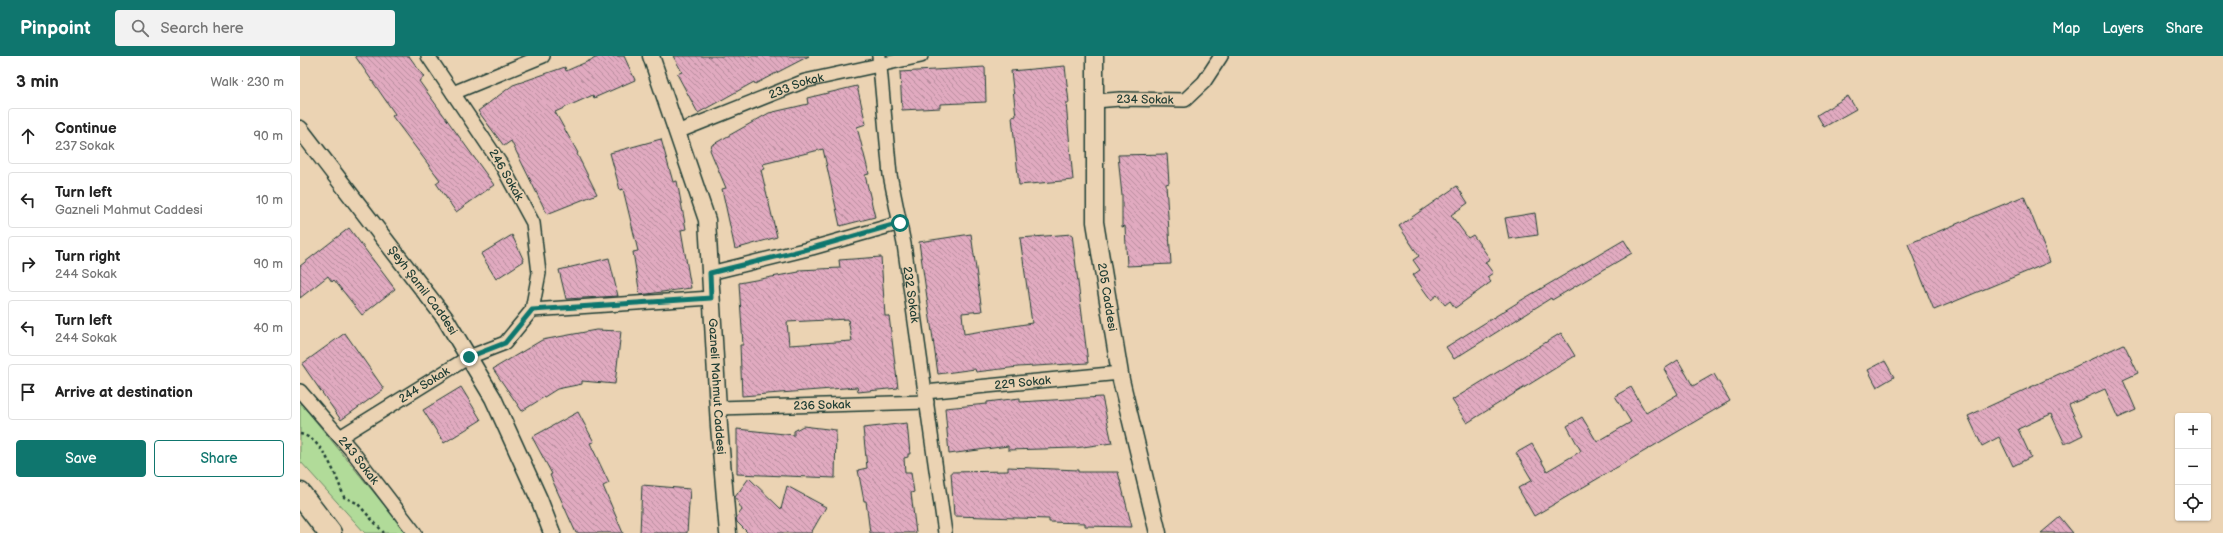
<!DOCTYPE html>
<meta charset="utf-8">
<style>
:root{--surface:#fff;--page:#f2f2f2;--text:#222;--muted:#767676;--line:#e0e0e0;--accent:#0f766e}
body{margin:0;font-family:"Balsamiq Sans",sans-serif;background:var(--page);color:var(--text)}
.controls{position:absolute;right:12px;bottom:12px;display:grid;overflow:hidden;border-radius:4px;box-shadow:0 1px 3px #0004}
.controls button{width:36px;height:36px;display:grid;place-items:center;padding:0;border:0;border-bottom:1px solid var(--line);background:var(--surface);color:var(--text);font:20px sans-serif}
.stop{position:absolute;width:12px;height:12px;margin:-9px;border:3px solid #0f766e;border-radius:50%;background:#fff}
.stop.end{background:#0f766e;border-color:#fff;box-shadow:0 1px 4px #0008}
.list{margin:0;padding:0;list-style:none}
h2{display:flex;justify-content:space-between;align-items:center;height:52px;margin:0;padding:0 16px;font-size:17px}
h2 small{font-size:13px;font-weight:400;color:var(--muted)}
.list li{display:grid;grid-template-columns:26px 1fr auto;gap:12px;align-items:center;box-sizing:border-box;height:56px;margin:0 8px 8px;padding:0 8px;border:1px solid var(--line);border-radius:4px}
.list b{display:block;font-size:15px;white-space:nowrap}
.list p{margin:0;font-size:13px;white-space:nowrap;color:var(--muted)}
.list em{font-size:13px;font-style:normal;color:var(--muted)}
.actions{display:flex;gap:8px;padding:12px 16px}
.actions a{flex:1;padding:9px 0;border:1px solid var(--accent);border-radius:4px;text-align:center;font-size:14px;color:var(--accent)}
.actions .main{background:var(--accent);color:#fff}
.icon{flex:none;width:22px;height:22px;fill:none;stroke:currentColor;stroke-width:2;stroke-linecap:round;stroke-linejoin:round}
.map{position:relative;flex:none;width:1923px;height:477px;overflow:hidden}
header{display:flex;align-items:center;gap:24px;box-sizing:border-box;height:56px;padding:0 20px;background:var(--accent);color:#fff}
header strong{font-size:19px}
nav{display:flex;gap:22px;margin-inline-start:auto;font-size:14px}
.search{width:280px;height:36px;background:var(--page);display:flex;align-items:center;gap:10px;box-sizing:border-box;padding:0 14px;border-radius:4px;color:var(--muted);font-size:15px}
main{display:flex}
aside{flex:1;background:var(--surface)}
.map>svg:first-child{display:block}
.green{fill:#b1db99;stroke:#688c66}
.building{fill:url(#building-back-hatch);stroke:#1f3d34;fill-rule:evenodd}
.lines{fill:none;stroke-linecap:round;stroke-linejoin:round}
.minor-casing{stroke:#1f3d34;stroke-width:16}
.tertiary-casing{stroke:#1f3d34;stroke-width:19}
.trunk-casing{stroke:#1f3d34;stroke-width:25}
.path{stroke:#1f3d34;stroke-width:2.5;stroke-dasharray:3 3;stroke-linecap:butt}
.minor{stroke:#ebd3b3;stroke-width:13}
.tertiary{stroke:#ebd3b3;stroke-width:16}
.trunk{stroke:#ebd3b3;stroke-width:22}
.route{stroke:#0f766e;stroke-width:5}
.labels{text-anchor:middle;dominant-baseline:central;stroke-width:3.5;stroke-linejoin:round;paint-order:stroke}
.street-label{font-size:12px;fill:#1f3d34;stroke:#ebd3b3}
</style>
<header>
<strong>Pinpoint</strong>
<div class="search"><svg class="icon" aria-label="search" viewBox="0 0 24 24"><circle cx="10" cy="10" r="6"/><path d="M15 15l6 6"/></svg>Search here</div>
<nav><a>Map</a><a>Layers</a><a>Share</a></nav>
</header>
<main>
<aside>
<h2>3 min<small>Walk · 230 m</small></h2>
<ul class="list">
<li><svg class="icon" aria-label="ahead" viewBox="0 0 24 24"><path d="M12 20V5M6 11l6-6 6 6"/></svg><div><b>Continue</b><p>237 Sokak</p></div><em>90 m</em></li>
<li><svg class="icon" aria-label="left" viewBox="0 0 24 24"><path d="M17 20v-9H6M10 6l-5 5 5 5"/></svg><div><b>Turn left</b><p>Gazneli Mahmut Caddesi</p></div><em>10 m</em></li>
<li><svg class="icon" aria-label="right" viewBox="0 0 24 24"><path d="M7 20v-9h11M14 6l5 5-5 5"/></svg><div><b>Turn right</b><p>244 Sokak</p></div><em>90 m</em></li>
<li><svg class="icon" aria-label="left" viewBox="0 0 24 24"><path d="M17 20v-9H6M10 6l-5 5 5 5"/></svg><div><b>Turn left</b><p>244 Sokak</p></div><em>40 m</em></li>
<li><svg class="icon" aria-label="arrive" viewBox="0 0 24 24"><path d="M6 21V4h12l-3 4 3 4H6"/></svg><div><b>Arrive at destination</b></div></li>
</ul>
<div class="actions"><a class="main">Save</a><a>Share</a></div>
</aside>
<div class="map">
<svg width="1923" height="477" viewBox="0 0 1923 477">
<defs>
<pattern id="building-back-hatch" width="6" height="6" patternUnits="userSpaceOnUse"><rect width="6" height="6" fill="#e1aac0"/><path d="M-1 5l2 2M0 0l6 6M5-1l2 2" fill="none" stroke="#b68c9d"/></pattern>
</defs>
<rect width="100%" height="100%" fill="#ebd3b3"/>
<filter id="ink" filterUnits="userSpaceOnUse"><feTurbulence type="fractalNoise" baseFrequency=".025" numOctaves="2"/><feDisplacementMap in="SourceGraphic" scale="8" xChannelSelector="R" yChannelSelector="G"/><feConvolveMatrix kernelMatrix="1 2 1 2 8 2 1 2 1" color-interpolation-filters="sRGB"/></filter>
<g filter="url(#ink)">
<polygon class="green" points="0,346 107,477 65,477 0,405"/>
<g class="building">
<polygon points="55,0 109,0 124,21 119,25 194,129 156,156 136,127 140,124 92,60 95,58"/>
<polygon points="300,0 324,0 335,24 294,42 293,39 255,56 278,97 277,98 297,138 247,158 211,85 204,90 178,55 213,29 265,11 266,15"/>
<polygon points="373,0 509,0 455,28 454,26 398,57 377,18 382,16"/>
<polygon points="765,10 769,47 766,47 773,124 719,129 712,61 716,60 711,15"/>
<polygon points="685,11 686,46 640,48 640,52 602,54 600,16"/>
<polygon points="557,30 566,68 557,71 569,118 565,119 575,161 540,170 523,93 463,108 465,113 461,114 477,181 435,193 422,133 426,132 410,94 412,89 469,57 508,48 507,42"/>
<polygon points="1548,40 1556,53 1524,71 1517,59"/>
<polygon points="361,83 373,126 377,125 386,173 381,174 391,232 340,239 333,196 338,195 323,133 320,134 310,97"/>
<polygon points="867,98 869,127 866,128 871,208 827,210 825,170 822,171 822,140 818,99"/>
<polygon points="1157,130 1168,147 1151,159 1168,182 1173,179 1190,203 1185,206 1193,217 1187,221 1191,226 1155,252 1150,245 1145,249 1137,239 1131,244 1113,219 1120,214 1113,204 1119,200 1099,170"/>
<polygon points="1724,140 1750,206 1634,254 1608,188"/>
<polygon points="1235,157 1238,179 1209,183 1205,162"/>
<polygon points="49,172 95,233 62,259 34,224 32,226 28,220 0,242 0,210"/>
<polygon points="671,178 682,255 662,257 664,278 732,267 720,182 772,178 788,307 718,311 676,316 675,313 638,318 619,186"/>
<polygon points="212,179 224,205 196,223 181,198"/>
<polygon points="1324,184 1332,197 1252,244 1251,242 1154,303 1146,291 1225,242"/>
<path d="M581 201 585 260H589L598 332 558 336 557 331 442 340 440 289H443L439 227 499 216V214L540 212 539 204ZM548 263 552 285 489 289 487 266Z"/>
<polygon points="309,202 318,240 266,243 259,214"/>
<polygon points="296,274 321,275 315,328 282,325 282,328 257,333 222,355 193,313 242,284"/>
<polygon points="45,277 84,333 41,364 2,308"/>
<polygon points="1261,277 1275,300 1167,367 1152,344"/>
<polygon points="1824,288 1838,317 1823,324 1836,354 1818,362 1805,333 1769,349 1783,379 1765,388 1751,358 1718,373 1731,401 1713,410 1699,381 1682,390 1668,360"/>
<polygon points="1378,304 1393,330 1414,318 1430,345 1234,460 1218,432 1232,424 1216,397 1232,388 1247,415 1281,395 1267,370 1282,361 1297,386 1331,366 1315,340 1331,331 1346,357 1378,338 1364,313"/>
<polygon points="1585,305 1594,321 1577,331 1568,314"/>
<polygon points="161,331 181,364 144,387 123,354"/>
<polygon points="802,341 812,387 775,392 708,394 708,390 649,398 645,352 687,348 687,346 720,342 720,346"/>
<polygon points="278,356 294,386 290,387 309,427 303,430 323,477 276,477 250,419 252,418 232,381"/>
<polygon points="607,367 610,398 608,398 608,401 604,402 605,417 611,417 614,436 611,437 616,477 570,477 566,445 564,445 558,414 567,412 563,372"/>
<polygon points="503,370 536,374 535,422 437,418 437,373 494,379 494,375"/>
<polygon points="708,411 778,414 778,416 818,416 832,471 785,470 785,467 749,466 749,463 654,460 651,416 708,415"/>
<polygon points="449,422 481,453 487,430 526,451 511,477 448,477 437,466 436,462 442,454 435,441"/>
<polygon points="342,429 390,433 387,477 340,477"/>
<polygon points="1760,461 1773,477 1741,477"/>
</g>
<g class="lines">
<g class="minor-casing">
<g id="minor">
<path id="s1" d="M579 0 590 119 604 188 645 477"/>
<polyline points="153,37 243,0"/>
<path id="s2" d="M795 45 820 43 885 44 904 26 921 0"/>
<path id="s3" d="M377 76 505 25 621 0"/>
<polyline points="410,217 512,192 600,167"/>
<polyline points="232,254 411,242"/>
<path id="s4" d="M0 335 52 395 115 477"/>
<path id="s5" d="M625 336 820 317"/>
<path id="s6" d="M418 352 627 346"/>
<path id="s7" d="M40 381 169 301 205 287 232 254 239 217 233 167 202 110 128 0"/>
</g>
</g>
<g class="tertiary-casing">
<g id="tertiary">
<path id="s8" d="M351 0 407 164 419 370 428 477"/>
<path id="s9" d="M795 0V166L821 324 858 477"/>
<path id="s10" d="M0 73 145 262 193 342 239 443 252 477"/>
</g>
</g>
<g class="trunk-casing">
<polyline id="trunk" points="0,438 30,477"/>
</g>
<path class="path" d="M0 378C23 382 37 422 44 441L57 447 84 477"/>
<use href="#minor" class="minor"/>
<use href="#tertiary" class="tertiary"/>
<use href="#trunk" class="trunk"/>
</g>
</g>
<g class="lines" filter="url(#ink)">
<polyline class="route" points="169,301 205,287 232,254 411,242 410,217 512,192 600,167"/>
</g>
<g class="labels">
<g class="street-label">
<text stroke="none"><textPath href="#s3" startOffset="128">233 Sokak</textPath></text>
<text stroke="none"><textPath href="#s2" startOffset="50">234 Sokak</textPath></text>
<text transform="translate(206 119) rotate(60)">246 Sokak</text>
<text stroke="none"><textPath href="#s10" startOffset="203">Şeyh Şamil Caddesi</textPath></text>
<text stroke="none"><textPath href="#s1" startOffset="241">232 Sokak</textPath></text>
<text stroke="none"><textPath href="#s9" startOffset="242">205 Caddesi</textPath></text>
<text stroke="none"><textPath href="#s5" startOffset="98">229 Sokak</textPath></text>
<text stroke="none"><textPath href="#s7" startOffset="99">244 Sokak</textPath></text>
<text stroke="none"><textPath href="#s8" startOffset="340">Gazneli Mahmut Caddesi</textPath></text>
<text stroke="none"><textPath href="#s6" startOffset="104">236 Sokak</textPath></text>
<text stroke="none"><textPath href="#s4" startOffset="91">243 Sokak</textPath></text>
</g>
</g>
</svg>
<div class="controls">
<button>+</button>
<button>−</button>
<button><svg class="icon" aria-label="locate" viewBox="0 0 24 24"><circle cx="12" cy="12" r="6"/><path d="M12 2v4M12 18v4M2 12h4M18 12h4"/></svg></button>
</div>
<div class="stop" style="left:600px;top:167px"></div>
<div class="stop end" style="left:169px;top:301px"></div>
</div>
</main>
